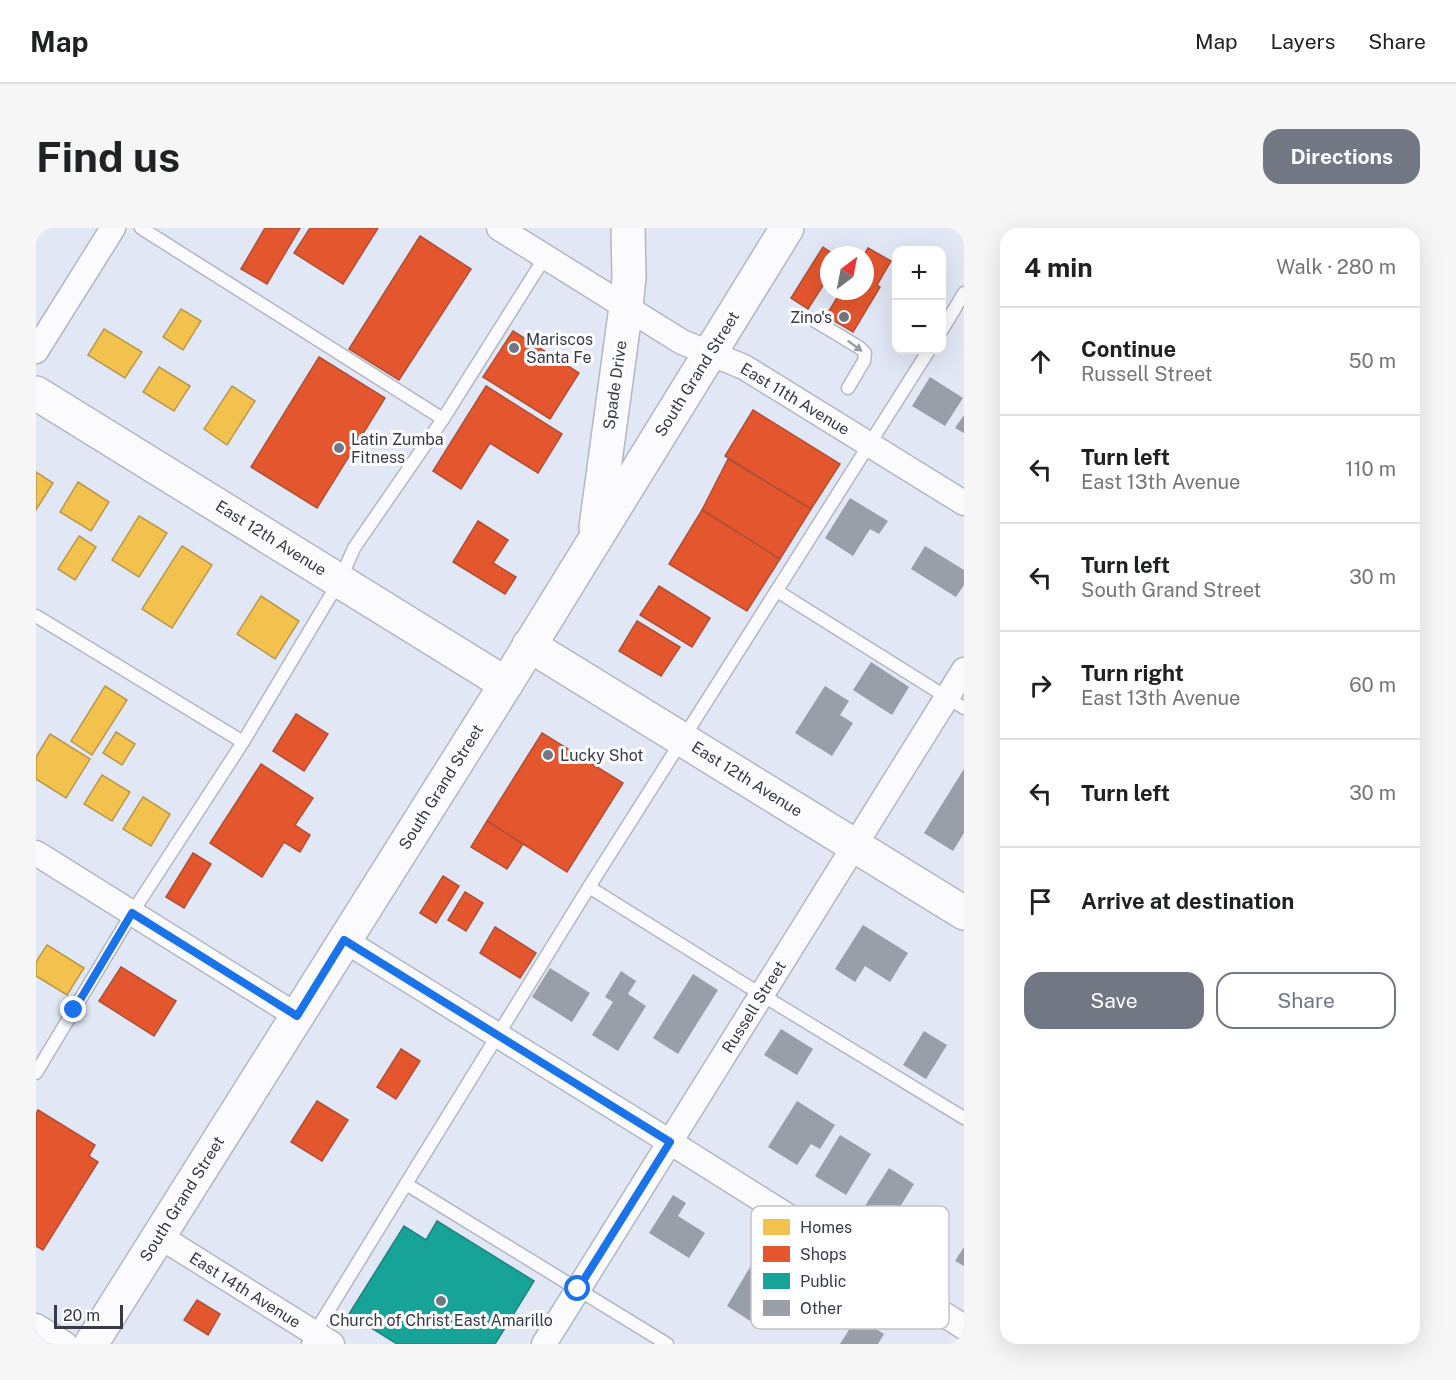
<!DOCTYPE html>
<meta charset="utf-8">
<style>
:root{--surface:#fff;--page:#f6f6f6;--text:#202124;--muted:#757577;--line:#e0e0e0;--accent:#727784}
body{margin:0;font-family:"Public Sans",sans-serif;background:var(--page);color:var(--text)}
.controls{position:absolute;right:18px;top:18px;display:grid;overflow:hidden;border-radius:12px;box-shadow:0 6px 24px #0002}
.controls button{width:54px;height:54px;display:grid;place-items:center;padding:0;border:0;border-bottom:2px solid var(--line);background:var(--surface);color:var(--text);font:30px sans-serif}
.compass{position:absolute;left:784px;top:18px;width:54px;height:54px;border-radius:50%;background:var(--surface);box-shadow:0 6px 24px #0002;rotate:32deg}
.scale{position:absolute;left:18px;bottom:15px;width:69px;box-sizing:border-box;padding-left:6px;border:3px solid #363b47;border-top:0;font-size:16px;line-height:21px;white-space:nowrap;color:#363b47;-webkit-text-stroke:4px #fff;paint-order:stroke}
.stop{position:absolute;width:18px;height:18px;margin:-14px;border:4px solid #1a73e8;border-radius:50%;background:#fff}
.stop.end{background:#1a73e8;border-color:#fff;box-shadow:0 2px 6px #0008}
.list{margin:0;padding:0;list-style:none}
h2{display:flex;justify-content:space-between;align-items:center;height:78px;margin:0;padding:0 24px;font-size:26px}
h2 small{font-size:20px;font-weight:400;color:var(--muted)}
.list li{display:grid;grid-template-columns:39px 1fr auto;gap:18px;align-items:center;box-sizing:border-box;height:108px;padding:0 24px;border-top:2px solid var(--line)}
.list b{display:block;font-size:22px;white-space:nowrap}
.list p{margin:0;font-size:20px;white-space:nowrap;color:var(--muted)}
.list em{font-size:20px;font-style:normal;color:var(--muted)}
.actions{display:flex;gap:12px;padding:18px 24px}
.actions a{flex:1;padding:14px 0;border:2px solid var(--accent);border-radius:18px;text-align:center;font-size:21px;color:var(--accent)}
.actions .main{background:var(--accent);color:#fff}
.icon{flex:none;width:33px;height:33px;fill:none;stroke:currentColor;stroke-width:2;stroke-linecap:round;stroke-linejoin:round}
.map{position:relative;flex:none;width:928px;height:1116px;overflow:hidden;border-radius:18px}
header{display:flex;align-items:center;gap:36px;box-sizing:border-box;height:84px;padding:0 30px;background:var(--surface);border-bottom:2px solid var(--line)}
header strong{font-size:28px}
nav{display:flex;gap:33px;margin-inline-start:auto;font-size:21px}
.intro{display:flex;align-items:center;justify-content:space-between;box-sizing:border-box;height:144px;padding:0 36px}
h1{margin:0;font-size:42px}
.button{padding:15px 27px;border-radius:18px;background:var(--accent);color:#fff;font-size:21px;font-weight:700}
main{display:flex;gap:36px;padding:0 36px}
aside{flex:1;background:var(--surface);border-radius:18px;box-shadow:0 6px 24px #0002}
.map>svg:first-child{display:block}
.homes{fill:#f2c14e;stroke:#ba994c;stroke-width:1.5}
.shops{fill:#e4572e;stroke:#b04f36;stroke-width:1.5}
.public{fill:#17a398;stroke:#208480;stroke-width:1.5}
.building{fill:#989fa9}
.lines{fill:none;stroke-linecap:round;stroke-linejoin:round}
.lane-casing{stroke:#b3b7c2;stroke-width:15}
.street-casing{stroke:#b3b7c2;stroke-width:27}
.secondary-casing{stroke:#b3b7c2;stroke-width:36}
.lane{stroke:#fbfbfe;stroke-width:12}
.street{stroke:#fbfbfe;stroke-width:24}
.secondary{stroke:#fbfbfe;stroke-width:33}
.oneway{fill:#989ba2}
.route{stroke:#1a73e8;stroke-width:8}
.poi-dot{fill:#727784;stroke:#fff;stroke-width:2}
.labels{text-anchor:middle;dominant-baseline:central;stroke-width:6;stroke-linejoin:round;paint-order:stroke}
.poi-label{font-size:16px;fill:#363b47;stroke:#fff;text-anchor:start}
.street-label{font-size:16px;fill:#363b47;stroke:#fff}
.key{fill:#fff;stroke:#c3c4c8;stroke-width:1.5}
.key-label{font-size:16px;fill:#363b47}
</style>
<header>
<strong>Map</strong>
<nav><a>Map</a><a>Layers</a><a>Share</a></nav>
</header>
<div class="intro"><h1>Find us</h1><a class="button">Directions</a></div>
<main>
<div class="map">
<svg width="928" height="1116" viewBox="0 0 928 1116">
<rect width="100%" height="100%" fill="#e2e7f5"/>
<g class="homes">
<polygon points="145,81 165,93 147,122 127,109"/>
<polygon points="68,101 106,124 89,150 52,127"/>
<polygon points="123,139 154,158 138,183 107,164"/>
<polygon points="196,158 219,173 191,217 168,201"/>
<polygon points="0,244 17,255 0,282"/>
<polygon points="42,254 73,274 55,303 24,284"/>
<polygon points="103,288 131,305 103,349 76,332"/>
<polygon points="43,308 60,319 39,352 22,341"/>
<polygon points="146,318 176,337 136,400 106,381"/>
<polygon points="225,368 263,393 239,431 201,406"/>
<polygon points="69,458 91,472 56,527 35,513"/>
<polygon points="80,504 99,516 86,537 67,525"/>
<polygon points="14,506 54,531 30,570 0,551 0,529"/>
<polygon points="66,547 94,564 76,593 48,576"/>
<polygon points="107,569 134,586 115,618 87,601"/>
<polygon points="11,717 48,740 31,767 0,748 0,734"/>
</g>
<g class="shops">
<polygon points="229,0 264,0 231,56 205,41"/>
<polygon points="274,0 342,0 307,56 258,25"/>
<polygon points="384,8 435,41 363,152 313,121"/>
<polygon points="787,19 799,27 793,27 793,48 772,81 755,70"/>
<polygon points="832,20 855,33 841,57 844,59 817,104 790,88 805,63 829,63 828,27"/>
<polygon points="477,103 543,145 514,191 447,149"/>
<polygon points="283,129 349,170 281,280 215,239"/>
<polygon points="450,158 526,206 502,245 454,215 425,261 397,243"/>
<polygon points="717,182 804,236 775,281 689,228"/>
<polygon points="692,231 775,281 744,331 666,282"/>
<polygon points="666,282 744,331 711,383 633,336"/>
<polygon points="442,293 472,312 457,335 480,349 469,366 417,334"/>
<polygon points="623,358 674,390 656,419 604,387"/>
<polygon points="601,393 644,419 625,448 583,423"/>
<polygon points="260,486 292,506 268,543 237,523"/>
<polygon points="506,505 587,555 531,644 451,593"/>
<polygon points="225,536 277,570 259,597 274,607 264,624 248,614 226,649 174,615"/>
<polygon points="451,593 487,616 471,641 435,619"/>
<polygon points="157,625 175,636 148,680 130,669"/>
<polygon points="407,648 423,658 400,695 384,685"/>
<polygon points="429,664 447,675 430,703 412,692"/>
<polygon points="459,699 500,725 484,750 444,725"/>
<polygon points="85,739 140,773 118,808 63,773"/>
<polygon points="365,821 384,833 360,871 341,859"/>
<polygon points="281,873 312,892 286,933 255,914"/>
<polygon points="2,882 59,917 53,928 62,934 7,1022 0,1018 0,886"/>
<polygon points="161,1072 184,1086 172,1107 148,1092"/>
</g>
<polygon class="public" points="401,993 498,1053 459,1116 361,1116 313,1086 368,998 390,1012"/>
<g class="building">
<polygon points="894,149 927,170 909,198 876,178"/>
<polygon points="928,187 928,205 919,200"/>
<polygon points="814,270 852,293 843,306 834,301 817,328 789,310"/>
<polygon points="889,318 928,342 928,357 920,369 875,341"/>
<polygon points="835,434 873,459 856,487 817,462"/>
<polygon points="789,458 813,473 804,487 817,495 796,528 759,505"/>
<polygon points="928,541 928,605 917,623 888,605"/>
<polygon points="827,697 872,725 854,754 829,738 819,754 799,741"/>
<polygon points="514,740 554,765 536,794 496,769"/>
<polygon points="585,743 600,753 592,766 610,778 582,823 556,807 577,774 569,769"/>
<polygon points="657,746 682,762 642,826 617,810"/>
<polygon points="745,801 777,821 761,847 728,827"/>
<polygon points="888,803 911,817 890,851 867,837"/>
<polygon points="761,873 799,897 784,921 775,916 761,937 732,919"/>
<polygon points="804,907 835,926 810,967 779,948"/>
<polygon points="853,940 878,956 853,997 827,981"/>
<polygon points="637,967 650,975 642,988 669,1005 653,1030 613,1005"/>
<polygon points="928,1019 928,1038 919,1033"/>
<polygon points="720,1029 752,1049 722,1098 691,1078"/>
<polygon points="821,1089 848,1106 842,1116 804,1116"/>
</g>
<g class="lines">
<g class="lane-casing">
<g id="lane">
<polyline points="105,0 407,191"/>
<polyline points="776,91 824,120 829,125 828,133 812,160"/>
<polyline points="906,102 928,65"/>
<polyline points="741,363 928,480"/>
<polyline points="0,388 207,514"/>
<polyline points="553,659 726,767 928,890"/>
<polyline points="0,845 96,685 207,514 304,352 318,320 407,191 509,29"/>
<polyline points="370,956 631,1116"/>
<polyline points="272,1116 370,956 553,659 893,122"/>
</g>
</g>
<g class="street-casing">
<g id="street">
<polyline points="463,0 646,114 708,139 928,275"/>
<polyline points="0,123 77,0"/>
<polyline points="0,625 261,788"/>
<polyline points="308,712 634,914 928,1099"/>
<polyline points="123,1008 296,1116"/>
<polyline points="0,1098 29,1116"/>
<polyline points="508,1116 928,442"/>
</g>
</g>
<g class="secondary-casing">
<g id="secondary">
<polyline points="0,165 470,456"/>
<polyline points="560,299 590,79 593,49 592,0"/>
<polyline points="493,417 928,685"/>
<polyline points="55,1116 470,456 751,0"/>
</g>
</g>
<use href="#lane" class="lane"/>
<use href="#street" class="street"/>
<use href="#secondary" class="secondary"/>
</g>
<defs><path id="oneway-solid" d="M-6-.8H1V-3.2L6.5 0L1 3.2V.8H-6Z" transform="scale(1.5)"/></defs>
<use class="oneway" href="#oneway-solid" transform="translate(819 118) rotate(36)"/>
<g class="lines">
<polyline class="route" points="38,782 96,685 261,788 308,712 634,914 542,1061"/>
</g>
<g class="poi-dot">
<circle cx="808" cy="89" r="6"/>
<circle cx="478" cy="120" r="6"/>
<circle cx="303" cy="220" r="6"/>
<circle cx="512" cy="527" r="6"/>
<circle cx="405" cy="1073" r="6"/>
</g>
<g class="labels">
<g class="poi-label">
<text x="796" y="89" text-anchor="end">Zino's</text>
<text x="490" y="111">Mariscos<tspan x="490" dy="18">Santa Fe</tspan></text>
<text x="315" y="211">Latin Zumba<tspan x="315" dy="18">Fitness</tspan></text>
<text x="524" y="527">Lucky Shot</text>
<text x="405" y="1092" text-anchor="middle">Church of Christ East Amarillo</text>
</g>
<g class="street-label">
<text transform="translate(661 146) rotate(-58)">South Grand Street</text>
<text transform="translate(579 157) rotate(-82)">Spade Drive</text>
<text transform="translate(759 171) rotate(31)">East 11th Avenue</text>
<text transform="translate(235 310) rotate(32)">East 12th Avenue</text>
<text transform="translate(711 551) rotate(32)">East 12th Avenue</text>
<text transform="translate(405 559) rotate(-58)">South Grand Street</text>
<text transform="translate(718 779) rotate(-58)">Russell Street</text>
<text transform="translate(146 971) rotate(-58)">South Grand Street</text>
<text transform="translate(209 1062) rotate(32)">East 14th Avenue</text>
</g>
</g>
<rect x="715" y="978" width="198" height="123" rx="9" class="key"/>
<rect x="727" y="991" width="27" height="16" fill="#f2c14e"/>
<rect x="727" y="1018" width="27" height="16" fill="#e4572e"/>
<rect x="727" y="1045" width="27" height="16" fill="#17a398"/>
<rect x="727" y="1072" width="27" height="16" fill="#989fa9"/>
<g class="key-label">
<text x="764" y="1005">Homes</text>
<text x="764" y="1032">Shops</text>
<text x="764" y="1059">Public</text>
<text x="764" y="1086">Other</text>
</g>
</svg>
<div class="controls">
<button>+</button>
<button>−</button>
</div>
<svg class="compass" viewBox="-18 -18 36 36"><path d="M0-13l5 13h-10z" fill="#e53935"/><path d="M0 13l5-13h-10z" fill="#757577"/></svg>
<div class="scale">20 m</div>
<div class="stop" style="left:542px;top:1061px"></div>
<div class="stop end" style="left:38px;top:782px"></div>
</div>
<aside>
<h2>4 min<small>Walk · 280 m</small></h2>
<ul class="list">
<li><svg class="icon" aria-label="ahead" viewBox="0 0 24 24"><path d="M12 20V5M6 11l6-6 6 6"/></svg><div><b>Continue</b><p>Russell Street</p></div><em>50 m</em></li>
<li><svg class="icon" aria-label="left" viewBox="0 0 24 24"><path d="M17 20v-9H6M10 6l-5 5 5 5"/></svg><div><b>Turn left</b><p>East 13th Avenue</p></div><em>110 m</em></li>
<li><svg class="icon" aria-label="left" viewBox="0 0 24 24"><path d="M17 20v-9H6M10 6l-5 5 5 5"/></svg><div><b>Turn left</b><p>South Grand Street</p></div><em>30 m</em></li>
<li><svg class="icon" aria-label="right" viewBox="0 0 24 24"><path d="M7 20v-9h11M14 6l5 5-5 5"/></svg><div><b>Turn right</b><p>East 13th Avenue</p></div><em>60 m</em></li>
<li><svg class="icon" aria-label="left" viewBox="0 0 24 24"><path d="M17 20v-9H6M10 6l-5 5 5 5"/></svg><div><b>Turn left</b></div><em>30 m</em></li>
<li><svg class="icon" aria-label="arrive" viewBox="0 0 24 24"><path d="M6 21V4h12l-3 4 3 4H6"/></svg><div><b>Arrive at destination</b></div></li>
</ul>
<div class="actions"><a class="main">Save</a><a>Share</a></div>
</aside>
</main>
